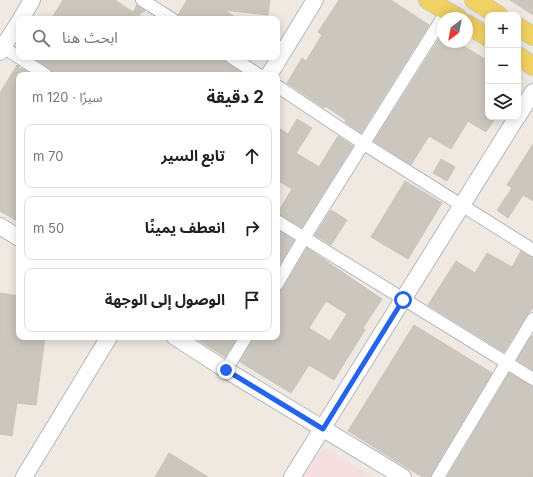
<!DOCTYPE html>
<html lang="ar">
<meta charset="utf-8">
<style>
:root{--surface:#fff;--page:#f2f2f2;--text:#202124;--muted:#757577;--line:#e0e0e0}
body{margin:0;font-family:Inter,"Noto Sans Arabic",sans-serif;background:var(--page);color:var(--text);direction:rtl}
.controls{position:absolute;right:12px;top:12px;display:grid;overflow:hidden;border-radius:8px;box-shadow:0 2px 10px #0003}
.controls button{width:36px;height:36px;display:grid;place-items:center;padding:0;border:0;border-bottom:1px solid var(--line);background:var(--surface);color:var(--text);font:20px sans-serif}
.compass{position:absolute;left:437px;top:12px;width:36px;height:36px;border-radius:50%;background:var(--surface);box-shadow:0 2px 10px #0003;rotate:212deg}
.stop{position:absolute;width:12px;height:12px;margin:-9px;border:3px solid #2563eb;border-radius:50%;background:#fff}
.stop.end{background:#2563eb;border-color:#fff;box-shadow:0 1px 4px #0008}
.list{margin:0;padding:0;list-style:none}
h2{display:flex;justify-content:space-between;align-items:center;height:52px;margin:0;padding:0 16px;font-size:17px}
h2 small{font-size:13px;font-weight:400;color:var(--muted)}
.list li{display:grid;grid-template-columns:26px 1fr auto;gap:12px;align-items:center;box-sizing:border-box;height:64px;margin:0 8px 8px;padding:0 8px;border:1px solid var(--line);border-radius:8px}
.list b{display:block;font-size:15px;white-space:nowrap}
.list em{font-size:13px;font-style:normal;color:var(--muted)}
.icon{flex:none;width:22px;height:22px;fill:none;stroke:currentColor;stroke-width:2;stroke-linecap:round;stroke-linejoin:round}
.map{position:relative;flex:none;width:533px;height:477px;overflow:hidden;direction:ltr}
.search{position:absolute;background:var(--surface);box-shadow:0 2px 10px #0003;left:16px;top:16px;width:264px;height:44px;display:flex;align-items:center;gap:10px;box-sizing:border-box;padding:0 14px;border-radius:8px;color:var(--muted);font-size:15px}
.panel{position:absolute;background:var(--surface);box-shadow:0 2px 10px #0003;left:16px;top:72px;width:264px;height:268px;border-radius:8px;direction:rtl}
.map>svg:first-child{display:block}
.medical{fill:#f5dfe0}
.building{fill:#cbc7bf;stroke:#cbc5ba;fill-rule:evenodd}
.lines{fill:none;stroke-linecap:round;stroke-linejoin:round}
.street-casing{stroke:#b4b7c1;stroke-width:14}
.secondary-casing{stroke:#b4b7c1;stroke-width:18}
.primary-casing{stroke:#c9c9c9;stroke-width:20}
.street{stroke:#fff;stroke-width:12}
.secondary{stroke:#fff;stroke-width:16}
.primary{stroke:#f2d163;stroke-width:18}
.route{stroke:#2563eb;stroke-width:5}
</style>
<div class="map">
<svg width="533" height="477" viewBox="0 0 533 477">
<rect width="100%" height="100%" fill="#efe9e1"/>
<polygon class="medical" points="323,449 329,450 372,477 303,477 316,454"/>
<g class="building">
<polygon points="63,0 115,0 133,12 137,5 145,11 138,14 145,19 51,19"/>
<polygon points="187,0 270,0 268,15 224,10 239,19 179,19 178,15"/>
<polygon points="339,0 391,0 429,25 361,133 345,122 346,120 325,106 324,108 287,83 302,58 306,61 322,35 318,32"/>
<polygon points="510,0 533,0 533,15"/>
<polygon points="442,34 443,35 443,42 457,42 488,61 488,117 496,117 486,132 468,121 451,149 429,136 411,165 374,141"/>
<polygon points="32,57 224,57 227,63 244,74 53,75 50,69"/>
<polygon points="17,65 19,66 19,71 21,68 32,75 19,75 19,222 0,211 0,93"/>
<polygon points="297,119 312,128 296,153 319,167 338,136 353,146 302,227 277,214 292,189 277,180 277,127 288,134"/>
<polygon points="533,144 533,201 523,195 508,218 497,210 512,188 507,185"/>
<polygon points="441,159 455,167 447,181 433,173"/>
<polygon points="405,181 442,203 408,259 371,237"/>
<polygon points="331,210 347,220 331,245 315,235"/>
<polygon points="277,230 294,240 277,269"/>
<path d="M307 248 382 299 363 328 365 330 334 380 309 365 291 393 240 362 253 337H277V291L283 288ZM326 301 347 314 330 341 309 328Z"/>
<polygon points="521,251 533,257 533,308 527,315 504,352 428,305 456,261 475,273 487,253 512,267"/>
<polygon points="0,293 19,296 19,337 45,337 36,405 17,403 12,436 0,434"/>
<polygon points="414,325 492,373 432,473 431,477 422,477 348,431"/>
<polygon points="531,336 533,337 533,370 517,360"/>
<polygon points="194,337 237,337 225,357"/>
<polygon points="509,373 533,386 533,477 447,477"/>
<polygon points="169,453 208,477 155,477"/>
</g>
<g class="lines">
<g class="street-casing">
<g id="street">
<polyline points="142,0 172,19"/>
<polyline points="0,45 46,75"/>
<polyline points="231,57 259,75"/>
<polyline points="277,86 364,144 533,250"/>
<polyline points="277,221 533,379"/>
<polyline points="277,284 304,238 447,11"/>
<polyline points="226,370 246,337"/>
<polyline points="438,477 533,319"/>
</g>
</g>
<g class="secondary-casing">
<g id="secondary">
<polyline points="21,19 32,0"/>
<polyline points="0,52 19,22"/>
<polyline points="269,75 315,0"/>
<polyline points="518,116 533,92"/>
<polyline points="0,226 19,238"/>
<polyline points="175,337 226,370 403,477"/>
<polyline points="24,477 109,337"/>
<polyline points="292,477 517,117"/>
</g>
</g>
<g class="primary-casing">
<g id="primary">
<polyline points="428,0 458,18"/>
<polyline points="474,0 498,15"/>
<polyline points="467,24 488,37"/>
<polyline points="518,27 533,36"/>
<polyline points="518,56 533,66"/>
</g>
</g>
<use href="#street" class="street"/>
<use href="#secondary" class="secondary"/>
<use href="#primary" class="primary"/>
</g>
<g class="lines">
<polyline class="route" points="226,370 323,429 403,300"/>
</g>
</svg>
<div class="controls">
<button>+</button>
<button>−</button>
<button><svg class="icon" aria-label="layers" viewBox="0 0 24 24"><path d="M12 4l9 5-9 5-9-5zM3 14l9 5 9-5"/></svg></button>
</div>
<svg class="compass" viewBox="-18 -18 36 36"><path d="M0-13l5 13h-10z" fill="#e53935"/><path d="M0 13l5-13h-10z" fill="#757577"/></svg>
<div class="stop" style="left:403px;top:300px"></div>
<div class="stop end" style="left:226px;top:370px"></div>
<div class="search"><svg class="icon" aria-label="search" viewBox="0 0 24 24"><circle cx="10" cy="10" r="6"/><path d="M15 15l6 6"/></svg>ابحث هنا</div>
<section class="panel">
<h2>2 دقيقة<small>سيرًا · 120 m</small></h2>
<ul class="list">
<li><svg class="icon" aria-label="ahead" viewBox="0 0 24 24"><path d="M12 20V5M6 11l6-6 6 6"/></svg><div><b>تابع السير</b></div><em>70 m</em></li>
<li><svg class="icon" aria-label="right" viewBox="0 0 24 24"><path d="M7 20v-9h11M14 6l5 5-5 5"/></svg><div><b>انعطف يمينًا</b></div><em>50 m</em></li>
<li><svg class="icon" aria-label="arrive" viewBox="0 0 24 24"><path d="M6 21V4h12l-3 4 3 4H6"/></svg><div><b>الوصول إلى الوجهة</b></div></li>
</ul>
</section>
</div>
